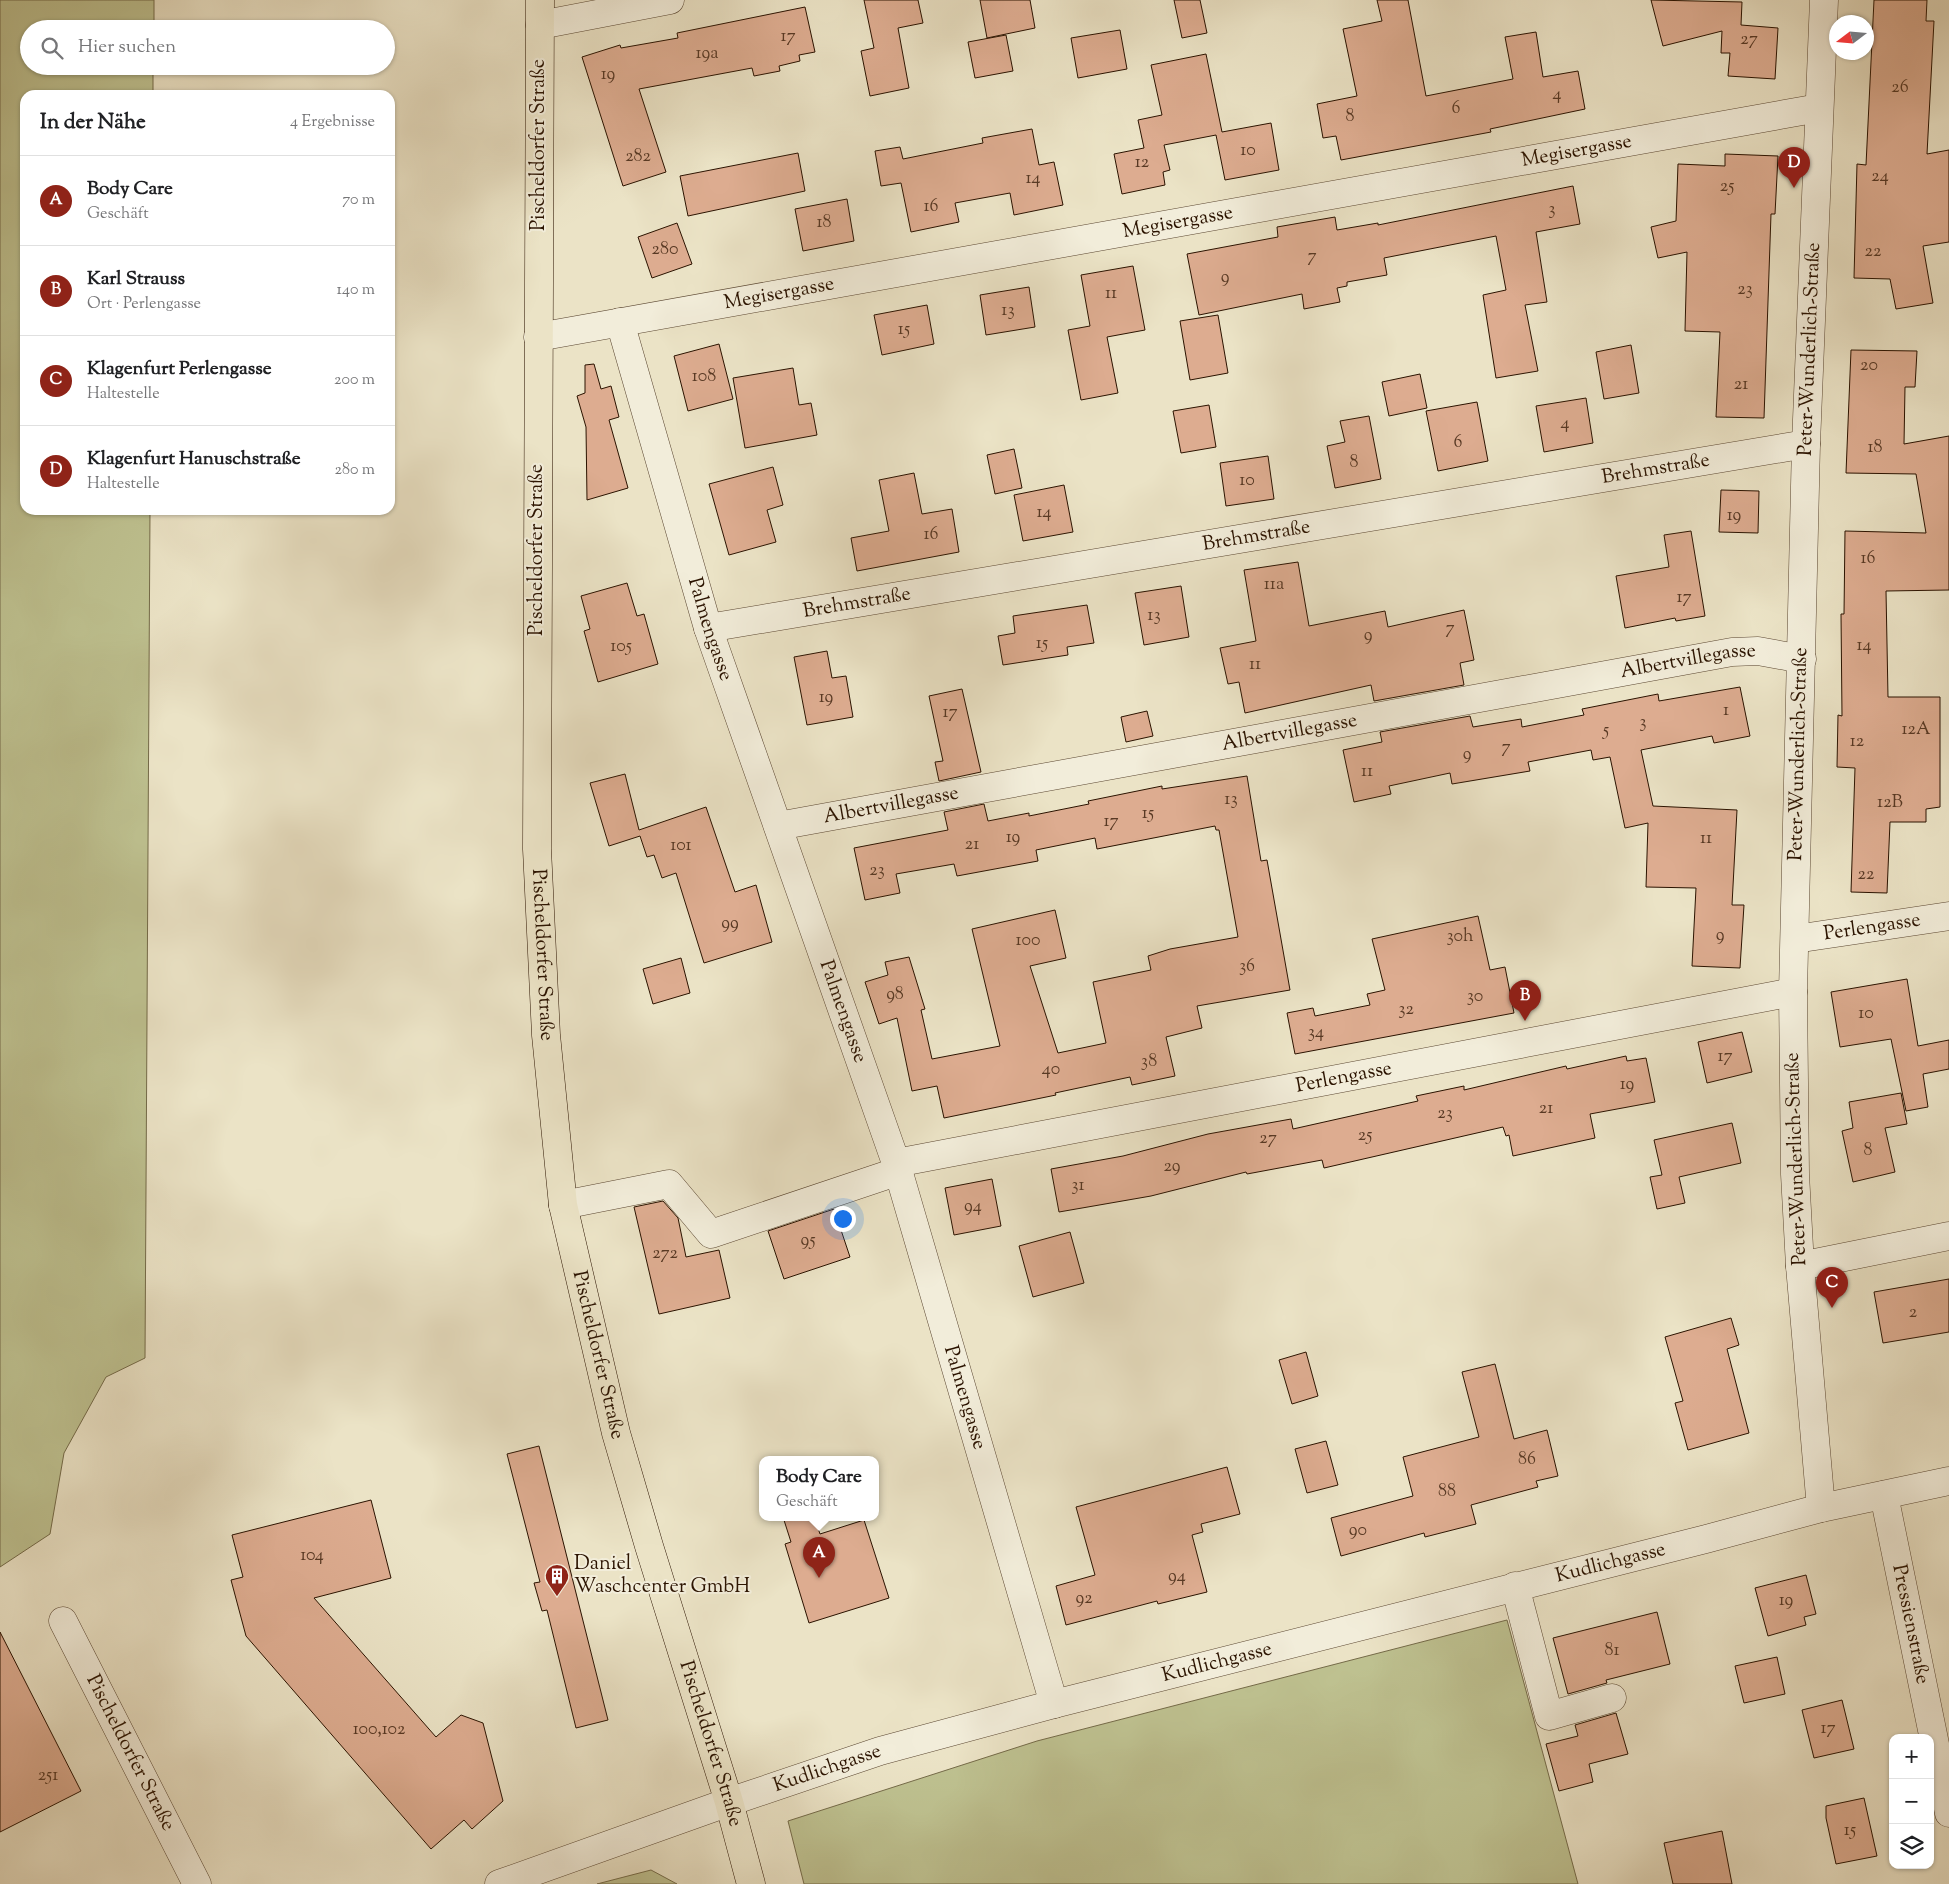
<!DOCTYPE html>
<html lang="de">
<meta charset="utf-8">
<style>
:root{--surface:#fff;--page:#f2f2f2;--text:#202124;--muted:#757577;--line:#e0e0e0;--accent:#8f2418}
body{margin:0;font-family:"Sorts Mill Goudy",serif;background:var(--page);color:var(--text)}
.controls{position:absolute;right:15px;bottom:15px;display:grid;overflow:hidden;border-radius:10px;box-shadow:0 1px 4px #0004}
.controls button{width:45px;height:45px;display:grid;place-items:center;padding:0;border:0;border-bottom:1px solid var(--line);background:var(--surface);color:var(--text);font:25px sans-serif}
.compass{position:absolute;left:1829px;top:15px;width:45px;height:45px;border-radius:50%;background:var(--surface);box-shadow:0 1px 4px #0004;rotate:254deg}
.you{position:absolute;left:842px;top:1218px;width:18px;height:18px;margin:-12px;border:4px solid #fff;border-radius:50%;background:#1a73e8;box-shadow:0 0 0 8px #1a73e833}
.badge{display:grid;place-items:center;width:32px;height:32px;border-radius:50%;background:var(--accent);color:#fff;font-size:16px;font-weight:700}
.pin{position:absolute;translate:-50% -41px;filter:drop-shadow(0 1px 2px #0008)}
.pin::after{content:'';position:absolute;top:26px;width:18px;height:15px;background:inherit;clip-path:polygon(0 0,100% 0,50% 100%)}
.popup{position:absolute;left:759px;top:1456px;width:120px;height:65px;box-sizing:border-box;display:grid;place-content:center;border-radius:10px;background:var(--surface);filter:drop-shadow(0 1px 4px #0005);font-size:16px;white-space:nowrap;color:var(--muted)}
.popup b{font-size:19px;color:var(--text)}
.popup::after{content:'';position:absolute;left:50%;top:100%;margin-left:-10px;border:10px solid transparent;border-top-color:var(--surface)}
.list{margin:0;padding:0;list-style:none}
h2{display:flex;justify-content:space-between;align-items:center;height:65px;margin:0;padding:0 20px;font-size:21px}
h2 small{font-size:16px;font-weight:400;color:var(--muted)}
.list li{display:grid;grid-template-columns:32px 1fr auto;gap:15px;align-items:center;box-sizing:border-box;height:90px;padding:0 20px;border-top:1px solid var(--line)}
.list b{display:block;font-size:19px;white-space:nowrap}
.list p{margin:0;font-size:16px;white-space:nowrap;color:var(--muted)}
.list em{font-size:16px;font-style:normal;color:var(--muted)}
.icon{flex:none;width:28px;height:28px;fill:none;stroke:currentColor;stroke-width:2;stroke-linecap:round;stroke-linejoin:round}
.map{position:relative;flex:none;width:1949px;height:1884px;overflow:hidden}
.search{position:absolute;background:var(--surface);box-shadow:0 1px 4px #0004;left:20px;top:20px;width:375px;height:55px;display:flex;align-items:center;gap:12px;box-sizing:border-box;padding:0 18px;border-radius:28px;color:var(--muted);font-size:19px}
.panel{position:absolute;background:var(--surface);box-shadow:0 1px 4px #0004;left:20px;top:90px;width:375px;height:425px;border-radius:15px}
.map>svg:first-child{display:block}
.green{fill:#bec190;stroke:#746a48}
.building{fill:#ddac90;stroke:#2b1300}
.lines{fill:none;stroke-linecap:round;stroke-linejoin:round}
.minor-casing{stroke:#5b4732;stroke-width:29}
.major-casing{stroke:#2b1300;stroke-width:29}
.minor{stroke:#f2edda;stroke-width:28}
.major{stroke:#ebe3c6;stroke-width:28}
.labels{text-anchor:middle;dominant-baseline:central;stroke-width:4;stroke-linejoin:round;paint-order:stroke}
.number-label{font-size:18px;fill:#583924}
.street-label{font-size:20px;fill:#2b1300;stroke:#f2edda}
.poi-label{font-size:20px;fill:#2b1300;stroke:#f2edda;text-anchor:start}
</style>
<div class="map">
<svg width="1949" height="1884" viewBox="0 0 1949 1884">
<rect width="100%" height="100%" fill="#ebe3c6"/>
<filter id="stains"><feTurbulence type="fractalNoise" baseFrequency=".004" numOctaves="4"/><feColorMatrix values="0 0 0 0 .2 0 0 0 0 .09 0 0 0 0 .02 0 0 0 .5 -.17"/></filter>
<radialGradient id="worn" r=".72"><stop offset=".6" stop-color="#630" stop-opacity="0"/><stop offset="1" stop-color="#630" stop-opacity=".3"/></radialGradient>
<g class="green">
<polygon points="0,0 154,0 154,29 29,29 29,66 153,66 153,95 25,95 25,510 150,510 145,1358 106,1377 64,1453 50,1534 0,1567"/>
<polygon points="1507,1620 1578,1884 804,1884 788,1821 1037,1741"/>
<polygon points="651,1870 677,1884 597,1884"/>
</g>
<g class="building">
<polygon points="864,0 918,0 923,23 898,28 909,88 870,96 861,51 874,48"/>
<polygon points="980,0 1030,0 1035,28 987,38"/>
<polygon points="1174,0 1200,0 1207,33 1182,38"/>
<polygon points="1377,0 1408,0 1426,96 1513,79 1505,37 1536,32 1543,77 1578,71 1585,109 1490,129 1491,132 1341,160 1336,136 1323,138 1317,104 1357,96 1343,29 1382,21"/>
<polygon points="1651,0 1742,2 1741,25 1778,28 1775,79 1728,76 1730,53 1721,53 1722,31 1663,46"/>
<polygon points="1874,0 1927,0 1926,21 1934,21 1927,154 1949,150 1949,242 1923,246 1933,303 1896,309 1890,279 1854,278 1857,164 1866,165"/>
<polygon points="805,7 815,52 799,55 800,61 779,66 780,71 754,76 752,68 639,89 666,172 623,186 582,57 620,45 621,48 678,38 677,33"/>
<polygon points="1120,30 1127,69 1078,78 1071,38"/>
<polygon points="1006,35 1013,71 975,78 968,42"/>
<polygon points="1206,54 1222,132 1271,123 1279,170 1225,180 1216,135 1164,145 1170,170 1163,172 1165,185 1122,194 1114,154 1144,148 1138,120 1162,115 1151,65"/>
<polygon points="1032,129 1039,165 1054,162 1063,205 1014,215 1010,193 955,203 959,222 911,232 901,183 881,186 875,151 900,147 903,159 983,143 982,138"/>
<polygon points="798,153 805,191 688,216 680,176"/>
<polygon points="1725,154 1778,156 1775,214 1771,214 1764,418 1716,417 1720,332 1685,331 1687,252 1658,258 1651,227 1676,221 1678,164 1725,166"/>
<polygon points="1573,186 1580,224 1536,232 1547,302 1525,305 1538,371 1496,378 1483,295 1506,290 1496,236 1384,258 1387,275 1347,282 1347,286 1337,288 1340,302 1304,309 1302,294 1199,315 1187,254 1278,237 1277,227 1335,217 1337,230 1378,223 1378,225"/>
<polygon points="847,199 854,241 803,251 795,209"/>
<polygon points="677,223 692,264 652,278 638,237"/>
<polygon points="1133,266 1145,330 1107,337 1118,393 1081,400 1068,330 1090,326 1081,275"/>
<polygon points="1029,287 1035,327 986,335 980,295"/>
<polygon points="927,305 934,344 882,355 874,315"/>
<polygon points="1218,315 1228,373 1190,380 1180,321"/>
<polygon points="719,344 733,399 688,411 674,356"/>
<polygon points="1631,345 1639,393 1604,399 1596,352"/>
<polygon points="1851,350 1917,351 1915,387 1905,387 1904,444 1949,436 1949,590 1886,591 1888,697 1940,697 1940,807 1926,809 1926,822 1890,822 1887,893 1851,892 1855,768 1837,767 1838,715 1842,716 1841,614 1844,614 1845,531 1926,533 1916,474 1846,473"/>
<polygon points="594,364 601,389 611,386 619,417 609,420 628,488 587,500 586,427 577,396 585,393 585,365"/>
<polygon points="793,368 799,405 811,403 817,435 745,448 733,378"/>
<polygon points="1420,374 1427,408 1389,416 1382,382"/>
<polygon points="1586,398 1593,443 1544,452 1536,406"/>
<polygon points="1477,402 1488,461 1438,471 1426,411"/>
<polygon points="1209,405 1216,447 1181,453 1173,411"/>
<polygon points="1369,416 1381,479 1335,488 1327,446 1345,442 1340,421"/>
<polygon points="1014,449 1022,488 995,494 987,455"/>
<polygon points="1268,456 1274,499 1226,506 1220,463"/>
<polygon points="773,467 783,505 767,510 776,542 729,555 709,484"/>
<polygon points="914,473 922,514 952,509 959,552 857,571 851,538 889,531 879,480"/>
<polygon points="1064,485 1073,532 1023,541 1014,495"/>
<polygon points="1721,490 1759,491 1758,533 1719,532"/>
<polygon points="1691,531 1705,616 1676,621 1675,618 1625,628 1616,576 1669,567 1664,535"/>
<polygon points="1298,562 1309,626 1385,611 1388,627 1464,610 1474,660 1460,663 1464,685 1374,701 1371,685 1245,713 1239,682 1228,684 1220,648 1256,641 1244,570"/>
<polygon points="627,583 637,616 644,614 658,664 598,682 584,631 590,629 581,596"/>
<polygon points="1181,586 1189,637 1144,645 1135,593"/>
<polygon points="1087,605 1094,643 1067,647 1068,655 1003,665 998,636 1015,633 1013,616"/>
<polygon points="827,651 832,678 846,676 853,717 807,725 794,657"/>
<polygon points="1740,687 1750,736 1714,743 1712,736 1641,750 1653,806 1737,810 1732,905 1744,905 1740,968 1692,966 1696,888 1646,887 1648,823 1625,828 1610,757 1593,760 1591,750 1528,762 1530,771 1452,784 1450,773 1389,786 1391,794 1354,802 1343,750 1382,742 1380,732 1470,716 1473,727 1521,719 1522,727 1584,715 1582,709 1658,694 1659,701"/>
<polygon points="962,689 981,772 939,781 935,762 943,761 929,696"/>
<polygon points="1147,711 1153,736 1126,742 1121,717"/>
<polygon points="625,774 639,830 706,807 735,892 756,885 772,942 704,963 676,873 662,878 654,855 647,857 640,836 609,846 590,783"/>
<polygon points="1247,776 1261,861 1267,860 1290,990 1197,1006 1202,1028 1166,1037 1175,1076 1132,1085 1130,1077 1055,1093 1056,1095 944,1118 937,1086 912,1091 897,1018 879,1024 865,982 888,975 885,962 909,957 925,1009 921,1010 932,1059 1000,1046 972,929 1055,910 1066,958 1030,966 1058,1053 1106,1043 1093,982 1151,970 1148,956 1170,949 1238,937 1219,830 1216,830 1215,826 1097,849 1095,838 1036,850 1038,861 957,876 954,864 896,874 900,893 865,900 854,848 948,830 944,812 984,804 988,821 1029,813 1029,816 1089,804 1088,801 1162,786 1162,789"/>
<polygon points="1478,916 1490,970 1505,967 1514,1013 1295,1054 1287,1013 1313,1008 1315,1016 1370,1005 1367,994 1385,990 1372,939"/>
<polygon points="681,958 690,993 653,1004 643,969"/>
<polygon points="1907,979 1918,1046 1949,1040 1949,1069 1923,1074 1928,1107 1906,1111 1891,1039 1840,1047 1831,992"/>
<polygon points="1742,1032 1752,1072 1707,1083 1698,1042"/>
<polygon points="1626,1056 1627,1061 1646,1058 1655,1102 1590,1114 1595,1138 1513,1156 1509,1135 1506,1136 1503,1127 1324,1168 1322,1160 1247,1174 1246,1172 1151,1196 1059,1212 1051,1169 1123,1156 1208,1134 1291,1119 1293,1129 1418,1101 1416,1096 1464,1086 1464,1090 1566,1066 1567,1069"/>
<polygon points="1901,1093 1907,1124 1885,1128 1895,1172 1853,1182 1842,1131 1853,1128 1849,1102"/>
<polygon points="1732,1123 1741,1163 1679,1177 1685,1203 1657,1209 1650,1177 1662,1175 1654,1140"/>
<polygon points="992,1179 1001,1226 954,1235 945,1188"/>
<polygon points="663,1201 678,1218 686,1257 719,1250 730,1298 659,1314 634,1207"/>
<polygon points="834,1209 850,1257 784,1279 768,1231"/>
<polygon points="1070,1232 1084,1283 1033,1297 1019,1246"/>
<polygon points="1949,1279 1949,1332 1883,1343 1874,1292"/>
<polygon points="1731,1318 1739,1345 1727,1349 1749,1433 1688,1450 1675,1403 1683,1401 1665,1337"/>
<polygon points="1306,1352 1318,1396 1292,1404 1279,1360"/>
<polygon points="1495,1364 1514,1439 1547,1430 1558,1476 1536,1481 1538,1487 1471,1505 1476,1524 1425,1537 1424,1533 1341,1556 1331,1518 1413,1496 1403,1457 1479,1437 1462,1372"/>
<polygon points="1326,1441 1338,1485 1307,1493 1295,1449"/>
<polygon points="539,1446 608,1720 576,1728 547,1610 542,1611 534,1583 540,1582 507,1454"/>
<polygon points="1227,1467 1240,1514 1201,1524 1203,1532 1192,1535 1207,1592 1158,1604 1157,1601 1066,1625 1056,1586 1095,1575 1076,1507"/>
<polygon points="371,1500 391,1578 314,1598 436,1737 461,1715 483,1723 503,1801 472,1829 464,1820 431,1849 246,1636 231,1580 243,1577 232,1535"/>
<polygon points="783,1517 814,1517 820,1534 864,1520 889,1598 809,1623 785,1544 791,1542"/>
<polygon points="1806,1575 1816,1614 1804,1617 1806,1625 1768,1636 1755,1588"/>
<polygon points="1657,1612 1670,1664 1606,1680 1607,1683 1568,1694 1553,1638"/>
<polygon points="0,1632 81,1791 0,1832"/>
<polygon points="1777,1657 1785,1694 1744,1703 1735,1666"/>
<polygon points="1842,1700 1854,1749 1814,1758 1802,1710"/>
<polygon points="1616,1713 1628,1754 1589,1764 1593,1782 1559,1791 1546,1744 1578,1736 1575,1725"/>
<polygon points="1864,1798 1877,1856 1836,1864 1826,1818 1826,1806"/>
<polygon points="1722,1831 1732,1884 1673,1884 1664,1843"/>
</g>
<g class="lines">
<g class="minor-casing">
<g id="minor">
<polyline points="540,25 670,0"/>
<path id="s1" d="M620 322 708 628 896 1163 1054 1704"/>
<path id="s2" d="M538 337 1819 108"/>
<path id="s3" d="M708 628 1806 444"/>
<path id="s4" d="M778 826 1732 652 1758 651 1802 659"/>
<path id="s5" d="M1795 939 1949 916"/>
<path id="s6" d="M896 1163 1793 992"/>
<polyline points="563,1205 669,1184 711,1234 899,1171"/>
<polyline points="1800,1266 1949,1236"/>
<path id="s7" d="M1884 1495 1949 1813"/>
<path id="s8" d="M1821 1508 1800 1266 1795 1174 1793 992 1806 444 1824 0"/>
<polyline points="1515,1586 1549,1716 1612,1698"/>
<path id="s9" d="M63 1621 197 1884"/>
<path id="s10" d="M499 1884 729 1802 880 1751 1054 1704 1706 1539 1821 1508 1949 1481"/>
</g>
</g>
<g class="major-casing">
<g id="major">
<path id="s11" d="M540 0 537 849 546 1035 563 1205 616 1433 649 1546 729 1802 751 1884"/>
</g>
</g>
<use href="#minor" class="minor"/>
<use href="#major" class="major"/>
</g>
<defs>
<g id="building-pin" transform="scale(1.25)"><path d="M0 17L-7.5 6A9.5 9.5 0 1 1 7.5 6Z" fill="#8f2418" stroke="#f2edda"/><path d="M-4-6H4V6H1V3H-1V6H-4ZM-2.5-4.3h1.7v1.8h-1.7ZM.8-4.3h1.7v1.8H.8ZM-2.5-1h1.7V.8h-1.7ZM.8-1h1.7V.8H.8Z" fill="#fff"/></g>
</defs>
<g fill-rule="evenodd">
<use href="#building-pin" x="557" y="1576"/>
</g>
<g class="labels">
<g class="number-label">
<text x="788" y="37">17</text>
<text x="1749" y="40">27</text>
<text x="707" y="54">19a</text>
<text x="608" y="75">19</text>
<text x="1900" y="88">26</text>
<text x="1557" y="95">4</text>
<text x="1456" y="109">6</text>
<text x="1350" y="117">8</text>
<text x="1248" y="151">10</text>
<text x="638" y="157">282</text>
<text x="1142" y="163">12</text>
<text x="1880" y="177">24</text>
<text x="1033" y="179">14</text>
<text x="1727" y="187">25</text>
<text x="931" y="207">16</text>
<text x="1552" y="210">3</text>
<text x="824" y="223">18</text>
<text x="665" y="250">280</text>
<text x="1873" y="252">22</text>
<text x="1312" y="257">7</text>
<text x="1225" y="278">9</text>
<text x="1745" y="290">23</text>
<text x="1111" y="294">11</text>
<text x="1008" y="311">13</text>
<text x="904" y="330">15</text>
<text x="1869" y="366">20</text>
<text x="704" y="377">108</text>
<text x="1741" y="385">21</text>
<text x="1565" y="424">4</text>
<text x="1458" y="443">6</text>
<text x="1875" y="448">18</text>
<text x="1354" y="463">8</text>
<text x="1247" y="481">10</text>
<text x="1044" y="513">14</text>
<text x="1734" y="516">19</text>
<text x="931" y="535">16</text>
<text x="1868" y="559">16</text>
<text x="1274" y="585">11a</text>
<text x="1684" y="598">17</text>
<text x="1154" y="616">13</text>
<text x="1450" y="629">7</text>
<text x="1368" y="636">9</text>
<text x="1042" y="644">15</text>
<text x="1864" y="646">14</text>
<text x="621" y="647">105</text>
<text x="1255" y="665">11</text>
<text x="826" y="698">19</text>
<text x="1726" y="711">1</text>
<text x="950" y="713">17</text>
<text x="1643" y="723">3</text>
<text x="1916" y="730">12A</text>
<text x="1606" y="731">5</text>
<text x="1857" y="742">12</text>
<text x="1506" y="748">7</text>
<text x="1467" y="755">9</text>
<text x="1367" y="772">11</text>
<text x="1231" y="800">13</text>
<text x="1890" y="803">12B</text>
<text x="1148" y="814">15</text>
<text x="1111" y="822">17</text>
<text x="1013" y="838">19</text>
<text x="1706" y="839">11</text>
<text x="972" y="845">21</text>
<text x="681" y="846">101</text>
<text x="877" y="871">23</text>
<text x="1866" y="875">22</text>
<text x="730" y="924">99</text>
<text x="1720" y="936">9</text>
<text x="1460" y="937">30h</text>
<text x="1028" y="941">100</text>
<text x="1247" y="967">36</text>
<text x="895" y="995">98</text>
<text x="1475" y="997">30</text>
<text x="1406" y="1010">32</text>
<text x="1866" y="1014">10</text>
<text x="1316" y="1033">34</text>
<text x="1725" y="1057">17</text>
<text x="1149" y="1062">38</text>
<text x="1051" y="1070">40</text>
<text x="1627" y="1085">19</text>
<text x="1546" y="1109">21</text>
<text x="1445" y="1114">23</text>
<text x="1365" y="1136">25</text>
<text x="1268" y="1139">27</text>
<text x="1868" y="1151">8</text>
<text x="1172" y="1167">29</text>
<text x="1078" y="1186">31</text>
<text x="973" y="1207">94</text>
<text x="808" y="1241">95</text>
<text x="665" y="1254">272</text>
<text x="1913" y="1313">2</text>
<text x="1527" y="1460">86</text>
<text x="1447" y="1492">88</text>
<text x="1358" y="1531">90</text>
<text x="312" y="1556">104</text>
<text x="1177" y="1577">94</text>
<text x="1084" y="1599">92</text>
<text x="1786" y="1601">19</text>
<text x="1612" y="1651">81</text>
<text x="1828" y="1729">17</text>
<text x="379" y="1730">100,102</text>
<text x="48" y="1776">251</text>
<text x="1850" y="1831">15</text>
</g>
<g class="street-label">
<text transform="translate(539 145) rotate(-90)">Pischeldorfer Straße</text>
<text stroke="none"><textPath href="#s2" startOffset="1055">Megisergasse</textPath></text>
<text stroke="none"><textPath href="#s2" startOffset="650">Megisergasse</textPath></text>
<text stroke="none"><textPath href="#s2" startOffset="245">Megisergasse</textPath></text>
<text stroke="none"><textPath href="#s8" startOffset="1160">Peter-Wunderlich-Straße</textPath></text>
<text stroke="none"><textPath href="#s3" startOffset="961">Brehmstraße</textPath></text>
<text stroke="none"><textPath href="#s3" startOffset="556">Brehmstraße</textPath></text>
<text transform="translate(537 550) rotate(-90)">Pischeldorfer Straße</text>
<text stroke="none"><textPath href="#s3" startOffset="151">Brehmstraße</textPath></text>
<text stroke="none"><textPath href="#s1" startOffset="320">Palmengasse</textPath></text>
<text stroke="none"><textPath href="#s4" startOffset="925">Albertvillegasse</textPath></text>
<text stroke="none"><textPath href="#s4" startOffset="520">Albertvillegasse</textPath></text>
<text stroke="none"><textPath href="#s8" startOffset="755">Peter-Wunderlich-Straße</textPath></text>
<text stroke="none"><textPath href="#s4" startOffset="115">Albertvillegasse</textPath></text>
<text stroke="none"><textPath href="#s5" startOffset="78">Perlengasse</textPath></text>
<text stroke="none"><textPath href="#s11" startOffset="955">Pischeldorfer Straße</textPath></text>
<text stroke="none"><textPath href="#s1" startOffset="725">Palmengasse</textPath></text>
<text stroke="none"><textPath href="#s6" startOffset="456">Perlengasse</textPath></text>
<text transform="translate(1797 1159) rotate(-92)">Peter-Wunderlich-Straße</text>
<text stroke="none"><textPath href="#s11" startOffset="1360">Pischeldorfer Straße</textPath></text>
<text stroke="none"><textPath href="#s1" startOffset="1130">Palmengasse</textPath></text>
<text stroke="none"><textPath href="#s10" startOffset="1158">Kudlichgasse</textPath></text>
<text stroke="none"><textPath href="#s7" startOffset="132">Pressienstraße</textPath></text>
<text stroke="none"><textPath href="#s10" startOffset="752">Kudlichgasse</textPath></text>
<text stroke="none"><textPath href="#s11" startOffset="1765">Pischeldorfer Straße</textPath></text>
<text stroke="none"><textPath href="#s9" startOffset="148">Pischeldorfer Straße</textPath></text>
<text stroke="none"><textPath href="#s10" startOffset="348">Kudlichgasse</textPath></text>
</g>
<g class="poi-label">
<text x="574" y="1564">Daniel<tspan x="574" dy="23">Waschcenter GmbH</tspan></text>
</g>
</g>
<rect width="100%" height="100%" filter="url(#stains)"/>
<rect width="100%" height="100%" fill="url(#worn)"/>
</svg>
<div class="controls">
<button>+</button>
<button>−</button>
<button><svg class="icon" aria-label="layers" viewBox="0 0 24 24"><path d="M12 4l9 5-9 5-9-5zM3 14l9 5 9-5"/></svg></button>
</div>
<svg class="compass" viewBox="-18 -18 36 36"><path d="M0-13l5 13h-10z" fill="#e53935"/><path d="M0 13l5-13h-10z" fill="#757577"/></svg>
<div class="you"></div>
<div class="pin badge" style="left:819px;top:1578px">A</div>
<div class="popup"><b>Body Care</b>Geschäft</div>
<div class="pin badge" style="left:1525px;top:1021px">B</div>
<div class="pin badge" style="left:1832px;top:1308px">C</div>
<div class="pin badge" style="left:1794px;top:188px">D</div>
<div class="search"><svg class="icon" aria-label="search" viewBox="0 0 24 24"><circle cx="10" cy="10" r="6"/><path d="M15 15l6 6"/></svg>Hier suchen</div>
<section class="panel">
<h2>In der Nähe<small>4 Ergebnisse</small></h2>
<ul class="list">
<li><span class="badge">A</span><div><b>Body Care</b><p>Geschäft</p></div><em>70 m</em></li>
<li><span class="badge">B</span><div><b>Karl Strauss</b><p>Ort · Perlengasse</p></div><em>140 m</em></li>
<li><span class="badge">C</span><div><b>Klagenfurt Perlengasse</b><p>Haltestelle</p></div><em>200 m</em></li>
<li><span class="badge">D</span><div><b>Klagenfurt Hanuschstraße</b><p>Haltestelle</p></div><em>280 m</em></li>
</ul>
</section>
</div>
